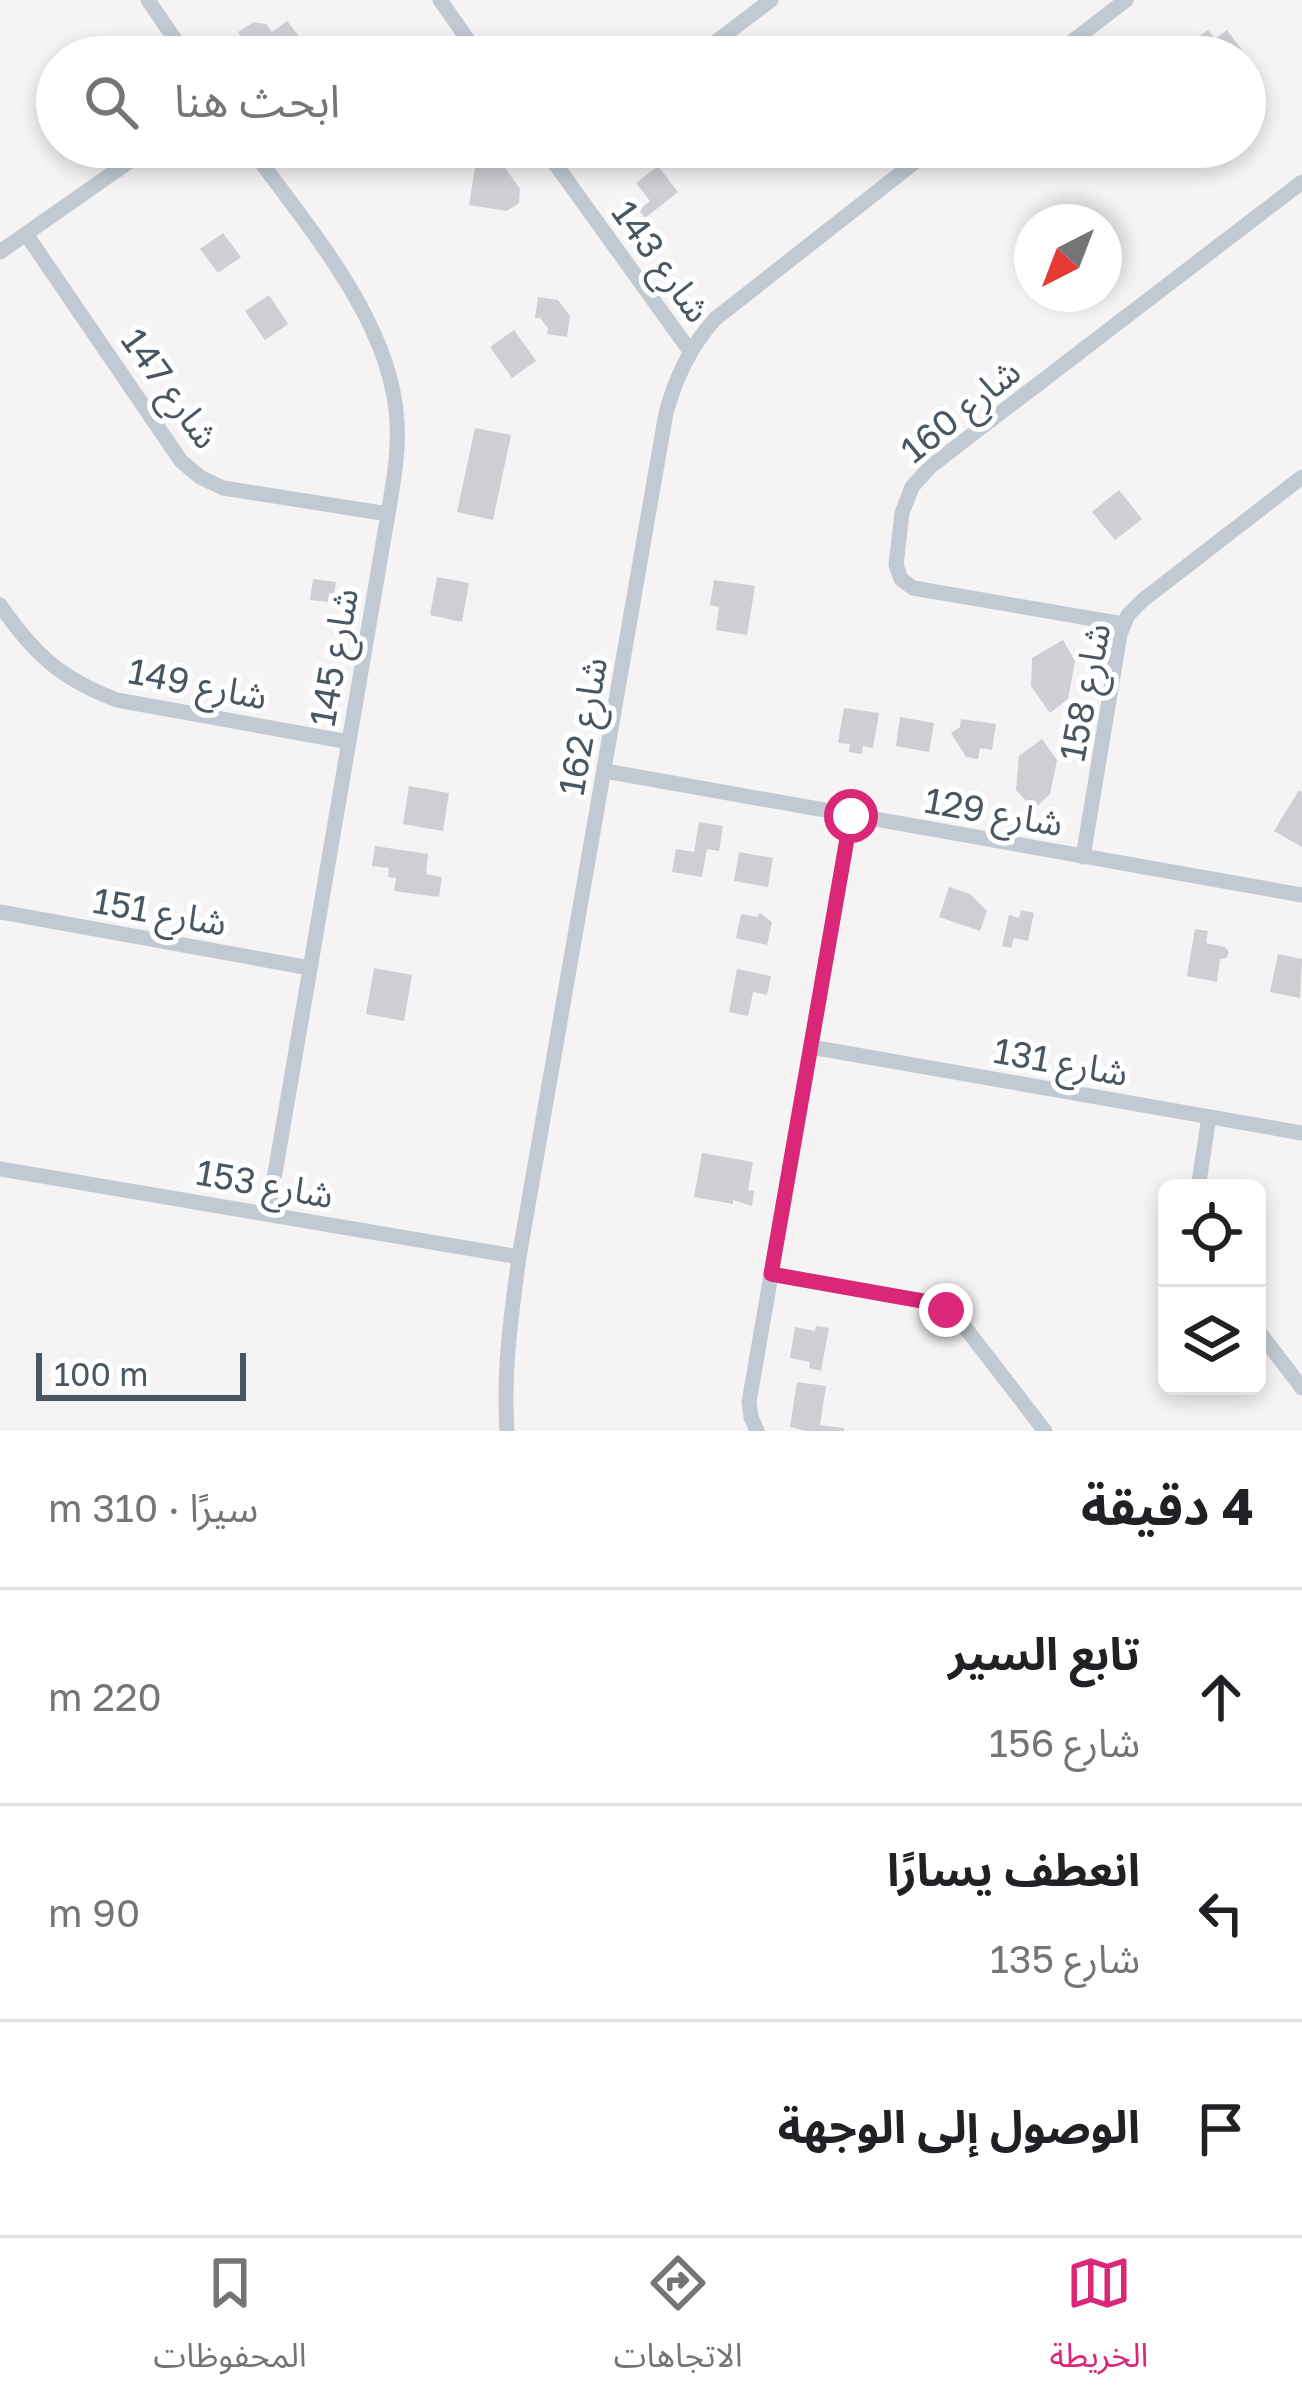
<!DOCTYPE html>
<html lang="ar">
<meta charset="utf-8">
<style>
:root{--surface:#fff;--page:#f6f6f6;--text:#202124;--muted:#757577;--line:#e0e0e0;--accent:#db2777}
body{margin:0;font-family:"Golos Text","Noto Sans Arabic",sans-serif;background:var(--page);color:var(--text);direction:rtl}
.controls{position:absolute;right:36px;bottom:36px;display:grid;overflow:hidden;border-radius:18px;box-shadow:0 6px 18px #0003}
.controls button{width:108px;height:108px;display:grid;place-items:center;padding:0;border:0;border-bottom:3px solid var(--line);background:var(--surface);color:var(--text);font:60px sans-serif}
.compass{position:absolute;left:1014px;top:204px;width:108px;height:108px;border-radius:50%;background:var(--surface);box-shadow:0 6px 18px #0003;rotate:222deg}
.scale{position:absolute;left:36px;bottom:30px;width:210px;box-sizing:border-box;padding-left:12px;border:6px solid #4a5661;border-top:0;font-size:33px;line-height:42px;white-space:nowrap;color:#4a5661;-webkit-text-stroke:9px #fff;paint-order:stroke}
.stop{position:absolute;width:36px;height:36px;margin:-27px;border:9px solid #db2777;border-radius:50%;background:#fff}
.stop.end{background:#db2777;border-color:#fff;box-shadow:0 3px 12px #0008}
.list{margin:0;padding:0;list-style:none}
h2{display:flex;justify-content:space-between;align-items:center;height:156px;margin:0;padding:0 48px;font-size:51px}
h2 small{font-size:39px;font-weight:400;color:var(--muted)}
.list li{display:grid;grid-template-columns:78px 1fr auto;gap:36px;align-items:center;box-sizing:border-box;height:216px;padding:0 48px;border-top:3px solid var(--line)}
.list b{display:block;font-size:45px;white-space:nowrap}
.list p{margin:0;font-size:39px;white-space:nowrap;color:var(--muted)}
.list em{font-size:39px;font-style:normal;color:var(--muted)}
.icon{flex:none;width:66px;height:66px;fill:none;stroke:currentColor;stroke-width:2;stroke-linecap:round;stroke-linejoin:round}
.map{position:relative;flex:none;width:1302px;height:1431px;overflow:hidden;direction:ltr}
.search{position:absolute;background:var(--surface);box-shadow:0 6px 18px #0003;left:36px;right:36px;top:36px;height:132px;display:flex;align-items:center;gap:30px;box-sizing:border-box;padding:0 42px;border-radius:66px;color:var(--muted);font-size:45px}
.sheet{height:804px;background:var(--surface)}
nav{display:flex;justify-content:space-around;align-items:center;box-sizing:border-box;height:168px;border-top:3px solid var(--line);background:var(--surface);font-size:33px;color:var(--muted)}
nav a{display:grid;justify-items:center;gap:6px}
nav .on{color:var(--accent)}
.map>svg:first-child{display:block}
.building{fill:#cdcfd5}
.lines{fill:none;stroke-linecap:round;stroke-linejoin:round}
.street{stroke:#c1cad2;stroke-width:15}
.route{stroke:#db2777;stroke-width:15}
.labels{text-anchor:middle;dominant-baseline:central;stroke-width:10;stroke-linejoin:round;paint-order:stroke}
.street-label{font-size:36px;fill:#4a5661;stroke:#fff}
</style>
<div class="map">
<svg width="1302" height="1431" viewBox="0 0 1302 1431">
<rect width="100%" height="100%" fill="#f5f3f3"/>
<g class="building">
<polygon points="287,21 298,35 271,57 253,57 238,32 254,22 266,24 272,32"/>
<polygon points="1208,30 1215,39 1227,30 1247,57 1196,57 1187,45"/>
<polygon points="437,147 470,147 473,152 452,167 445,158 440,162 432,151"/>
<polygon points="488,158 501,162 520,189 519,203 507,211 469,205 475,168"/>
<polygon points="658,166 678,192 645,218 639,210 650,201 636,183"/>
<polygon points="223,233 241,257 218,273 200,249"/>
<polygon points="269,295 288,324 265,340 245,311"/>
<polygon points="538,297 558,300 570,316 567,337 547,334 548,328 540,318 535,318"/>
<polygon points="514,330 536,361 512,378 490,347"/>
<polygon points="475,428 511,435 493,520 457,512"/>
<polygon points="1119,490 1142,519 1115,540 1092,512"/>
<polygon points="437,577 469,583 462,622 430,615"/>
<polygon points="313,579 336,582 334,594 329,593 328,602 310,600"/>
<polygon points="714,580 755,586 747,635 716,630 719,607 710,605"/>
<polygon points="1063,640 1075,661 1068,699 1050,713 1031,686 1032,658"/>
<polygon points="844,708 879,713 873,748 863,746 862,754 849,752 850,744 838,743"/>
<polygon points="900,717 934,723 929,752 896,746"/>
<polygon points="961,719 996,724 992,750 980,748 978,759 966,757 951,733 960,727"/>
<polygon points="1042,739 1057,760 1050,794 1034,809 1016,790 1019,756"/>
<polygon points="409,786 449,793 443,831 403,824"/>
<polygon points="1299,790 1302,792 1302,847 1274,831"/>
<polygon points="699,822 723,826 719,851 707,849 702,877 672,872 676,849 694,852"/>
<polygon points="375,846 428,854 426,874 442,877 439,897 394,891 396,878 388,877 389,868 372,866"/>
<polygon points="739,852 773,858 768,887 734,881"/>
<polygon points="949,887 970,894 987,911 980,931 939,917"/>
<polygon points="1021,910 1034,913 1028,941 1014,938 1011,948 1002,946 1009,915 1019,918"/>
<polygon points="760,913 772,922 767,945 736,938 741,914 757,917"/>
<polygon points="1195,929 1208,931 1206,943 1225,947 1229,952 1226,958 1220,959 1217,982 1187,976"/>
<polygon points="1278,954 1302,959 1300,998 1270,992"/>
<polygon points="374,968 412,975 404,1021 366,1014"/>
<polygon points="737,969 771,976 767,995 753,992 748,1016 729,1012"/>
<polygon points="702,1153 753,1162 748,1190 754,1191 752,1206 733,1200 733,1204 694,1197"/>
<polygon points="816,1326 829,1328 821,1371 809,1368 810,1362 790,1358 795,1327 815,1331"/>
<polygon points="797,1382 826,1386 820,1425 844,1428 844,1431 806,1431 790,1427"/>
</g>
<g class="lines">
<g class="street">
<polyline points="148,0 187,57"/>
<polyline points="440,0 480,57"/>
<polyline points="696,57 771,0"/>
<polyline points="1052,57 1126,0"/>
<path d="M250 147C307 227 392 321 397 422 399 453 393 484 388 514L268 1214"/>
<polyline points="543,147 690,351"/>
<polyline points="555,164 578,147"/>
<polyline points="26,234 181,461 200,477 223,488 388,514"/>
<polyline points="0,252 150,147"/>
<path d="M0 605C34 654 61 679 117 700L349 742"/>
<polyline points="1123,624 913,588 901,579 896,565 902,513 912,487 931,466 1302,182"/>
<polyline points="605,771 1302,895"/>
<polyline points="1083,857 1120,634 1128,615 1143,600 1302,477"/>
<polyline points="0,912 310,968"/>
<polyline points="811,1047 1302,1133"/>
<polyline points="0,1169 519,1257"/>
<polyline points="1198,1188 1209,1117"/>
<polyline points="771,1274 929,1302 945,1310 960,1321 1045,1431"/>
<polyline points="1257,1329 1302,1388"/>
<path d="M507 1431C503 1372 511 1316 519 1257L666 413C676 377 690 347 715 319L934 147"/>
<polyline points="757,1431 751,1417 749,1402 851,816"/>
</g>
</g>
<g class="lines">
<polyline class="route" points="851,816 771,1274 928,1302 946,1310"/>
</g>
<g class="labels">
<g class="street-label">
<text transform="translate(662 261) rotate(54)">شارع 143</text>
<text transform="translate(171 388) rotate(54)">شارع 147</text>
<text transform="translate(960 410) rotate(-39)">شارع 160</text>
<text transform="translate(333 657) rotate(-80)">شارع 145</text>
<text transform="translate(198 683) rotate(11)">شارع 149</text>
<text transform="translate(1084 692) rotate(-79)">شارع 158</text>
<text transform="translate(582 726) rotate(-80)">شارع 162</text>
<text transform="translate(994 811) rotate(10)">شارع 129</text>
<text transform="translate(160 911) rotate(10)">شارع 151</text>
<text transform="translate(1061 1061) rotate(10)">شارع 131</text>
<text transform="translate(265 1183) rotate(10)">شارع 153</text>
</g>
</g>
</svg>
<div class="controls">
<button><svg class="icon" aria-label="locate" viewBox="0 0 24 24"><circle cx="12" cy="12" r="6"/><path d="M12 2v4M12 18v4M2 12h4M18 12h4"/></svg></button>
<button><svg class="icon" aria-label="layers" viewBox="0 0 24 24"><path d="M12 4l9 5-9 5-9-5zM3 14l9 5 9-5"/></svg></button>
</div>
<svg class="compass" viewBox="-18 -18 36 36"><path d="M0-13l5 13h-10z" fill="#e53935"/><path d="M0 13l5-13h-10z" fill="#757577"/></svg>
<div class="scale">100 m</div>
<div class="stop" style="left:851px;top:816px"></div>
<div class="stop end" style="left:946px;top:1310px"></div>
<div class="search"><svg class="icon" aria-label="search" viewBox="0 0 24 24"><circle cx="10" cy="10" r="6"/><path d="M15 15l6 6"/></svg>ابحث هنا</div>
</div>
<section class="sheet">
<h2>4 دقيقة<small>سيرًا · 310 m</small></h2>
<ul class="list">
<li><svg class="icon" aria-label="ahead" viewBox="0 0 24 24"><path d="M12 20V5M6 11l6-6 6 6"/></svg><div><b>تابع السير</b><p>شارع 156</p></div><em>220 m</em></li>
<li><svg class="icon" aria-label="left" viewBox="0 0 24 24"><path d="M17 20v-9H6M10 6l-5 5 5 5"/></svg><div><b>انعطف يسارًا</b><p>شارع 135</p></div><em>90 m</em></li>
<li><svg class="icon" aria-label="arrive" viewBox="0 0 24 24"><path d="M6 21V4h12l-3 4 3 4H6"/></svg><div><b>الوصول إلى الوجهة</b></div></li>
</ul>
</section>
<nav>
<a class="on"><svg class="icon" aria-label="map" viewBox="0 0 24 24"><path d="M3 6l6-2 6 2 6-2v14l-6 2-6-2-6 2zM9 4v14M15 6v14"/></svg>الخريطة</a>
<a><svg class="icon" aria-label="directions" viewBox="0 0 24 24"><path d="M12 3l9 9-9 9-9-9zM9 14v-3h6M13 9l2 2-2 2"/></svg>الاتجاهات</a>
<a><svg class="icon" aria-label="saved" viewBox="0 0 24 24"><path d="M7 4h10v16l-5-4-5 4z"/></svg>المحفوظات</a>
</nav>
